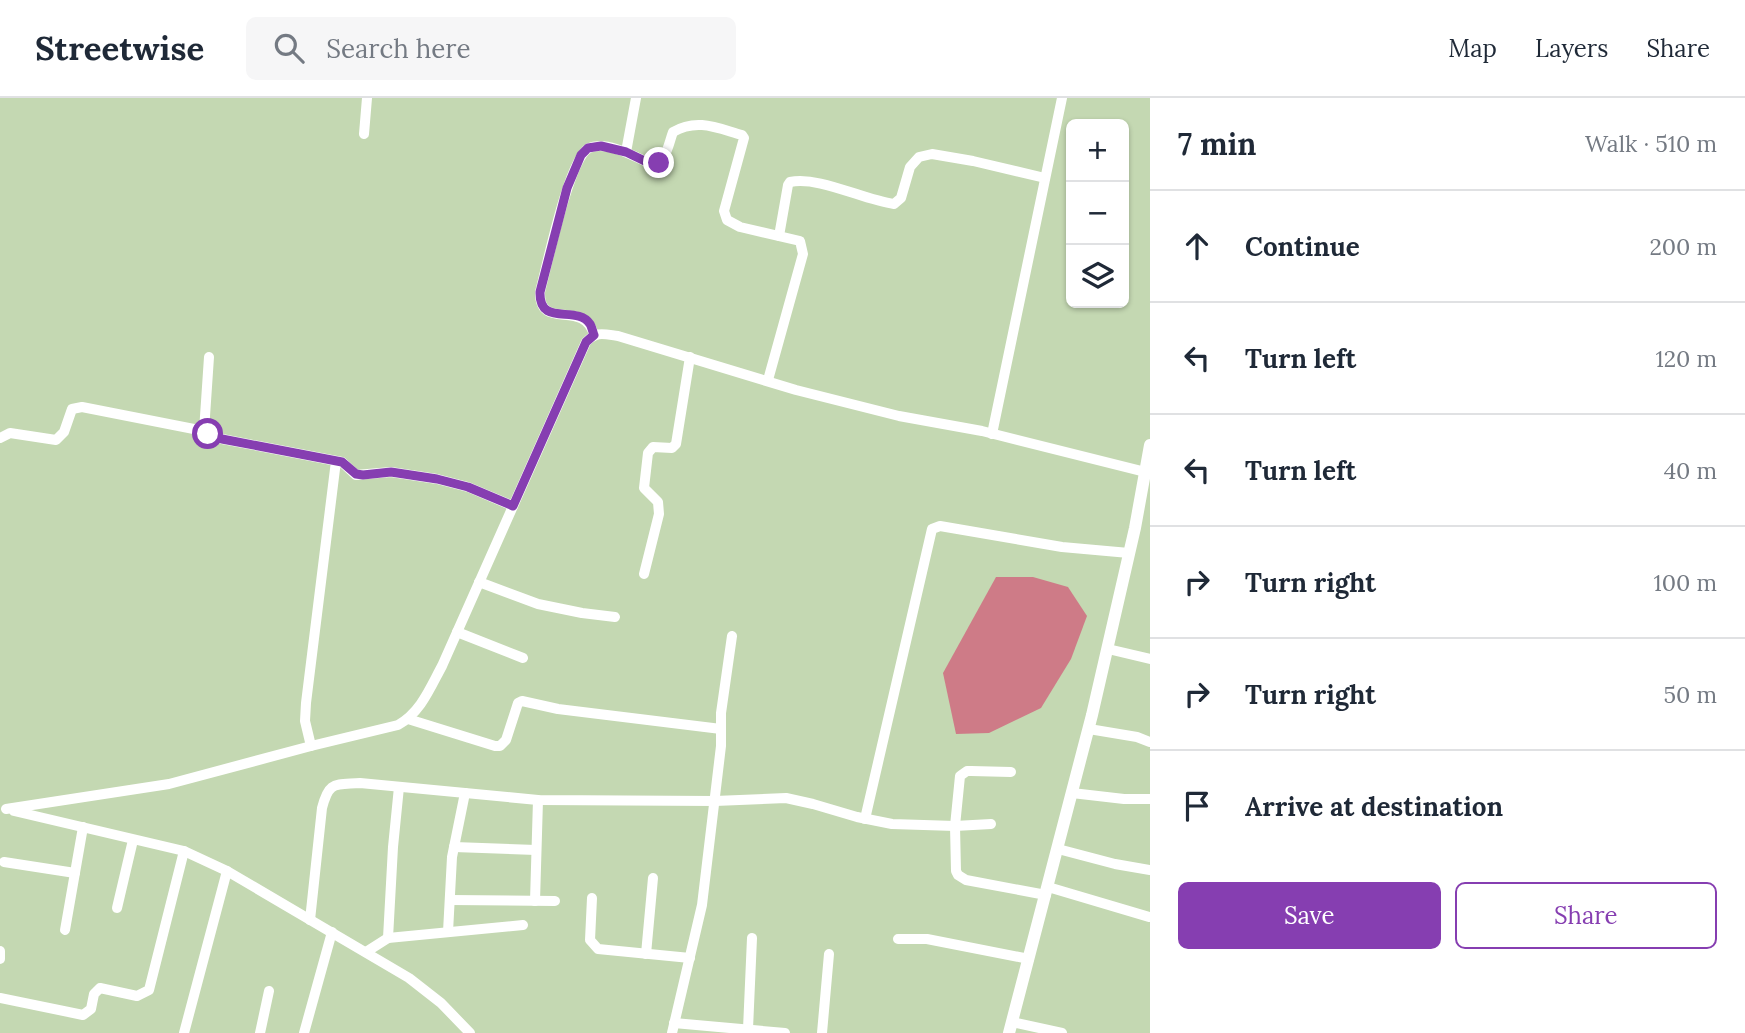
<!DOCTYPE html>
<meta charset="utf-8">
<style>
:root{--surface:#fff;--page:#f6f6f7;--text:#1f2937;--muted:#747a83;--line:#e0e1e3;--accent:#863eb1}
body{margin:0;font-family:Lora,serif;background:var(--page);color:var(--text)}
.controls{position:absolute;right:21px;top:21px;display:grid;overflow:hidden;border-radius:10px;box-shadow:0 2px 5px #0004}
.controls button{width:63px;height:63px;display:grid;place-items:center;padding:0;border:0;border-bottom:2px solid var(--line);background:var(--surface);color:var(--text);font:35px sans-serif}
.stop{position:absolute;width:21px;height:21px;margin:-16px;border:5px solid #863eb1;border-radius:50%;background:#fff}
.stop.end{background:#863eb1;border-color:#fff;box-shadow:0 2px 7px #0008}
.list{margin:0;padding:0;list-style:none}
h2{display:flex;justify-content:space-between;align-items:center;height:91px;margin:0;padding:0 28px;font-size:30px}
h2 small{font-size:23px;font-weight:400;color:var(--muted)}
.list li{display:grid;grid-template-columns:46px 1fr auto;gap:21px;align-items:center;box-sizing:border-box;height:112px;padding:0 28px;border-top:2px solid var(--line)}
.list b{display:block;font-size:26px;white-space:nowrap}
.list em{font-size:23px;font-style:normal;color:var(--muted)}
.actions{display:flex;gap:14px;padding:21px 28px}
.actions a{flex:1;padding:16px 0;border:2px solid var(--accent);border-radius:10px;text-align:center;font-size:24px;color:var(--accent)}
.actions .main{background:var(--accent);color:#fff}
.icon{flex:none;width:38px;height:38px;fill:none;stroke:currentColor;stroke-width:2;stroke-linecap:round;stroke-linejoin:round}
.map{position:relative;flex:none;width:1150px;height:935px;overflow:hidden}
header{display:flex;align-items:center;gap:42px;box-sizing:border-box;height:98px;padding:0 35px;background:var(--surface);border-bottom:2px solid var(--line)}
header strong{font-size:33px}
nav{display:flex;gap:38px;margin-inline-start:auto;font-size:24px}
.search{width:490px;height:63px;background:var(--page);display:flex;align-items:center;gap:18px;box-sizing:border-box;padding:0 24px;border-radius:10px;color:var(--muted);font-size:26px}
main{display:flex}
aside{flex:1;background:var(--surface)}
.map>svg:first-child{display:block}
.water{fill:#ce7b87}
.lines{fill:none;stroke-linecap:round;stroke-linejoin:round}
.minor{stroke:#fff;stroke-width:10}
.tertiary{stroke:#fff;stroke-width:12}
.route{stroke:#863eb1;stroke-width:9}
</style>
<header>
<strong>Streetwise</strong>
<div class="search"><svg class="icon" aria-label="search" viewBox="0 0 24 24"><circle cx="10" cy="10" r="6"/><path d="M15 15l6 6"/></svg>Search here</div>
<nav><a>Map</a><a>Layers</a><a>Share</a></nav>
</header>
<main>
<div class="map">
<svg width="1150" height="935" viewBox="0 0 1150 935">
<rect width="100%" height="100%" fill="#c4d8b2"/>
<polygon class="water" points="996,479 1033,479 1068,489 1087,518 1071,561 1041,610 989,635 956,636 943,575"/>
<g class="lines">
<g class="minor">
<polyline points="364,36 367,0"/>
<polyline points="626,54 636,0"/>
<path d="M779 138 788 87 790 84C820 78 863 102 894 106L901 100 910 69 919 59 932 56 973 63 1045 80"/>
<path d="M594 237C584 200 539 234 540 194 547 168 569 60 589 50 606 42 636 59 651 66 667 64 668 47 673 34 697 20 717 30 742 37L744 40 724 113 727 122 740 129 800 143 803 156 768 282"/>
<polyline points="209,259 204,333 222,341 342,364 356,377 391,374 437,381 468,389 513,408"/>
<polyline points="992,336 1062,0"/>
<polyline points="0,340 10,335 56,342 64,334 72,311 82,309 204,333"/>
<polyline points="644,476 659,416 658,404 644,390 648,355 653,349 672,350 676,346 690,259"/>
<polyline points="479,484 538,506 582,515 615,519"/>
<polyline points="457,534 523,560"/>
<polyline points="1108,551 1150,561"/>
<polyline points="408,621 495,648 500,648 506,642 518,605 522,603 558,611 721,631"/>
<polyline points="1089,631 1137,639 1150,644"/>
<polyline points="311,648 305,623 306,605 336,363"/>
<polyline points="1011,674 971,673 967,673 960,678 955,728 956,773 958,777 966,782 1046,797"/>
<polyline points="1072,695 1124,701 1150,701"/>
<path d="M6 711 169 686 311 648 398 627C421 614 430 590 442 568L586 244C597 233 603 236 618 238L796 292 899 318 982 333 1149 375"/>
<polyline points="14,713 184,753 227,773 409,880 441,905 470,935"/>
<polyline points="865,721 932,431 940,428 1062,449 1129,455"/>
<polyline points="454,749 536,752"/>
<polyline points="1058,751 1115,766 1150,772"/>
<polyline points="4,764 75,775"/>
<polyline points="1048,789 1149,819"/>
<polyline points="592,800 590,842 598,851 690,860"/>
<polyline points="450,802 555,803"/>
<polyline points="535,803 538,702"/>
<polyline points="117,810 133,742"/>
<path d="M310 822 322 710C329 683 334 687 360 685L538 702 715 703 786 700 813 706 857 719 892 726 955 728 991 726"/>
<polyline points="65,832 83,729"/>
<polyline points="448,834 452,759 465,695"/>
<polyline points="388,840 393,749 399,689"/>
<polyline points="898,841 927,841 1029,861"/>
<polyline points="0,853 0,861"/>
<polyline points="366,854 388,840 523,827"/>
<polyline points="646,856 653,780"/>
<polyline points="0,900 83,917 91,911 94,896 100,890 137,898 149,892 184,753"/>
<polyline points="1012,924 1062,935"/>
<polyline points="674,925 785,935"/>
<polyline points="748,931 752,840"/>
<polyline points="184,935 227,773"/>
<polyline points="260,935 269,893"/>
<polyline points="304,935 332,834"/>
<polyline points="672,935 702,807 721,648 721,615 732,538"/>
<polyline points="822,935 829,856"/>
</g>
<polyline class="tertiary" points="1009,935 1092,617 1135,430 1150,347"/>
</g>
<g class="lines">
<path class="route" d="M208 336 222 341 342 364 356 376 363 377 391 374 437 381 468 389 513 408 586 244 594 237C593 235 592 229 590 226 577 206 539 230 540 194L567 90 581 57 588 50 601 48 626 54 651 66 659 65"/>
</g>
</svg>
<div class="controls">
<button>+</button>
<button>−</button>
<button><svg class="icon" aria-label="layers" viewBox="0 0 24 24"><path d="M12 4l9 5-9 5-9-5zM3 14l9 5 9-5"/></svg></button>
</div>
<div class="stop" style="left:208px;top:336px"></div>
<div class="stop end" style="left:659px;top:65px"></div>
</div>
<aside>
<h2>7 min<small>Walk · 510 m</small></h2>
<ul class="list">
<li><svg class="icon" aria-label="ahead" viewBox="0 0 24 24"><path d="M12 20V5M6 11l6-6 6 6"/></svg><div><b>Continue</b></div><em>200 m</em></li>
<li><svg class="icon" aria-label="left" viewBox="0 0 24 24"><path d="M17 20v-9H6M10 6l-5 5 5 5"/></svg><div><b>Turn left</b></div><em>120 m</em></li>
<li><svg class="icon" aria-label="left" viewBox="0 0 24 24"><path d="M17 20v-9H6M10 6l-5 5 5 5"/></svg><div><b>Turn left</b></div><em>40 m</em></li>
<li><svg class="icon" aria-label="right" viewBox="0 0 24 24"><path d="M7 20v-9h11M14 6l5 5-5 5"/></svg><div><b>Turn right</b></div><em>100 m</em></li>
<li><svg class="icon" aria-label="right" viewBox="0 0 24 24"><path d="M7 20v-9h11M14 6l5 5-5 5"/></svg><div><b>Turn right</b></div><em>50 m</em></li>
<li><svg class="icon" aria-label="arrive" viewBox="0 0 24 24"><path d="M6 21V4h12l-3 4 3 4H6"/></svg><div><b>Arrive at destination</b></div></li>
</ul>
<div class="actions"><a class="main">Save</a><a>Share</a></div>
</aside>
</main>
